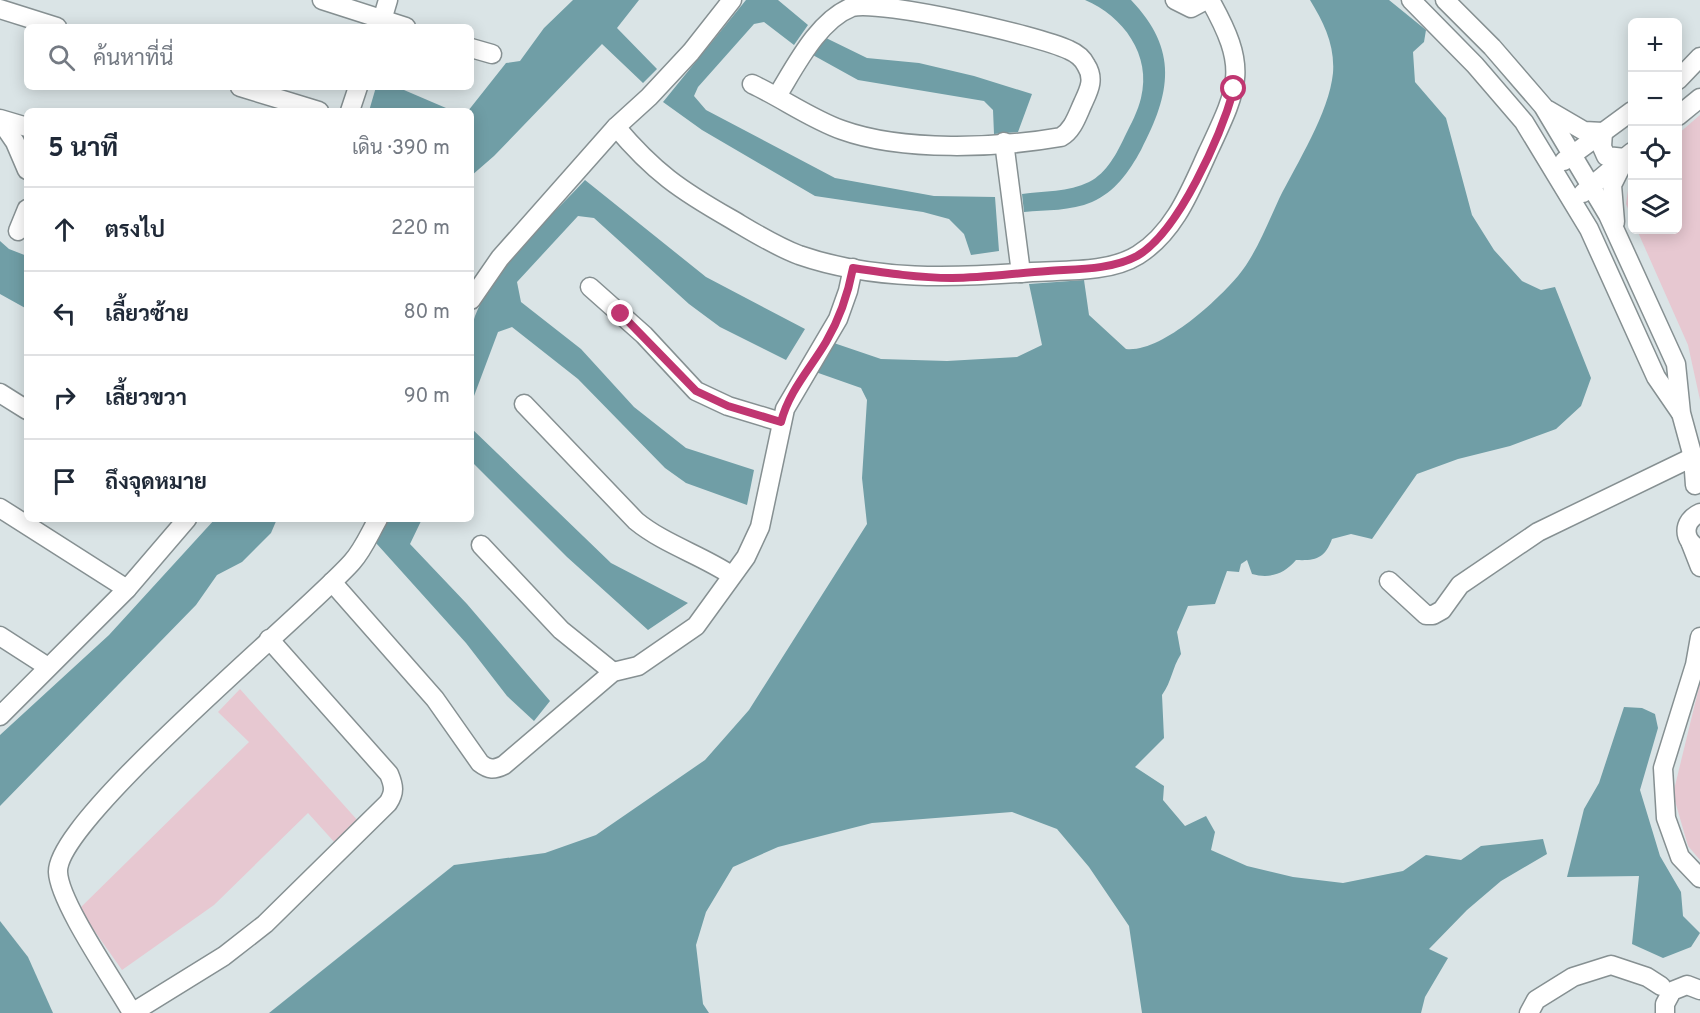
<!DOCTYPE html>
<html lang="th">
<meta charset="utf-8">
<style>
:root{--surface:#fff;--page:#f2f2f3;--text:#1f2937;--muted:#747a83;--line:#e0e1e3}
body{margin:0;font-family:Overpass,Sarabun,sans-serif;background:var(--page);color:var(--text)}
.controls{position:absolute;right:18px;top:18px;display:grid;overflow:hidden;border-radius:9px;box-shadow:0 3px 15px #0003}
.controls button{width:54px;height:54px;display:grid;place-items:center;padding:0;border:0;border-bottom:2px solid var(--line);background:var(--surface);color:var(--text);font:30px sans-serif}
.stop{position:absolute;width:18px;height:18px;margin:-14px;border:4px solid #c03671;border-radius:50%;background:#fff}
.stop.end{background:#c03671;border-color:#fff;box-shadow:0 2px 6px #0008}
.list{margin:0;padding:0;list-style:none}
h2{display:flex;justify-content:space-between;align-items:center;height:78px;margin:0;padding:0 24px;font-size:26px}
h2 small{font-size:20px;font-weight:400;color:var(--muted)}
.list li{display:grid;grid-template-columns:39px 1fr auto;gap:18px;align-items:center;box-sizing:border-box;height:84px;padding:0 24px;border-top:2px solid var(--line)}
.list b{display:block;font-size:22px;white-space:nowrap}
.list em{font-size:20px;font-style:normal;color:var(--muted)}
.icon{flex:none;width:33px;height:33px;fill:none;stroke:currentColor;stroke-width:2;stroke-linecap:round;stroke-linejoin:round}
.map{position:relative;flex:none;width:1700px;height:1013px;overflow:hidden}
.search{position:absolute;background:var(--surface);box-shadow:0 3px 15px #0003;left:24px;top:24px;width:450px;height:66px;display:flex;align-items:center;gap:15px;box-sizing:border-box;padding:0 21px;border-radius:9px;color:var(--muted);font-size:22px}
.panel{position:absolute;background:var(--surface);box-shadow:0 3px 15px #0003;left:24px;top:108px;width:450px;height:414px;border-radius:9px}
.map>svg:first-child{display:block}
.green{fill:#e7c8d1}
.water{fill:#709ea6}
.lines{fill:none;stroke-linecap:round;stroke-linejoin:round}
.street-casing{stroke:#869092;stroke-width:21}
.street{stroke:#fff;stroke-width:18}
.route{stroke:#c03671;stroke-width:8}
</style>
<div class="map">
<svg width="1700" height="1013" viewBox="0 0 1700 1013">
<rect width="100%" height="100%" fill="#dae4e6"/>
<g class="green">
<polygon points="1700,115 1700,400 1688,345 1637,230 1678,230 1678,134"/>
<polygon points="1632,174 1632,218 1626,204 1630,177"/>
<polygon points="1700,683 1700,860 1688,846 1673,794"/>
<polygon points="240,689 359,822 336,844 308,813 214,905 122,970 79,909 249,742 218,712"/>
</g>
<g class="water">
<polygon points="573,0 639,0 617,28 657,69 643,83 602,44 494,156 471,176 471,111 468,111 506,63 520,61 544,28"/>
<polygon points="746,0 778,0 808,25 794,45 764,22 754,24 698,87 694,96 706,110 835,178 934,196 995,197 999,251 971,255 964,234 949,219 923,212 815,196 702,130 663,102"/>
<path d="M1085 0H1131C1179 50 1171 93 1141 150 1129 172 1115 192 1092 202 1071 211 1046 210 1024 212L1022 194C1043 191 1069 192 1089 182 1107 173 1117 153 1125 136 1131 124 1138 111 1141 98 1152 55 1123 16 1085 0Z"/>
<path d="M1310 0H1389L1426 30 1424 42 1413 52 1415 82 1446 118 1472 215 1494 250 1522 281 1541 290 1555 287 1591 378 1581 406 1556 429 1510 446 1458 459 1417 474 1372 539 1351 534 1332 539C1325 558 1316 561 1296 560 1284 574 1270 579 1252 574L1247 560 1241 564 1239 572 1227 571 1215 604 1188 606 1177 632 1181 654C1172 668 1172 681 1162 695L1164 738 1135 767 1164 786 1163 800 1185 826 1206 816 1215 832 1211 850 1247 866 1293 877 1343 883 1403 871 1426 855 1461 860 1481 846 1543 839 1547 854 1501 881 1467 910 1429 949 1448 958 1425 997 1421 1013H1142L1129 926 1089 867 1057 829 1012 812 872 823 778 847 733 867 706 912 696 945 703 1004 709 1013H269L454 865 545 853 596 835 705 760 749 710 867 524 862 478 867 400 861 388 807 369 828 341 881 359 947 361 1017 357 1042 345 1029 284 1084 280 1089 315 1126 349C1161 353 1217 301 1238 276 1256 254 1267 225 1279 199 1297 163 1329 113 1333 73 1335 45 1324 23 1310 0Z"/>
<polygon points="824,37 867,58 919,63 974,76 1032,94 1018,132 994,134 993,110 984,101 858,80 811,54"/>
<polygon points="376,87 397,87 453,111 369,111"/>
<path d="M585 180 706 277 805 329 786 360 720 327 689 304 594 218 578 216 517 282 521 302 581 349 634 407 686 448 754 470 747 505 686 483 665 468 578 379 512 327 498 332 471 404C471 377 466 343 475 316 494 266 549 219 585 180Z"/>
<polygon points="0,241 9,249 27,256 27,309 0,294"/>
<polygon points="471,428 611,563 688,603 648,630 567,557 471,461"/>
<polygon points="215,519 277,519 271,533 242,562 217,575 196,605 0,806 0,735 109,635"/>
<polygon points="389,519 422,519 410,544 467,604 550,701 534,721 507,696 466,643 376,543"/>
<polygon points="1624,707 1642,708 1655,714 1658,728 1640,790 1660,856 1681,892 1683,916 1700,933 1691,947 1663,958 1632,944 1639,876 1567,877 1584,809 1599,783"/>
<polygon points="0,921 28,957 53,1013 0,1013"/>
</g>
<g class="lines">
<g class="street-casing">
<g id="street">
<polyline points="322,0 406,27"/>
<polyline points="1175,0 1191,8 1206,0"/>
<polyline points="1411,0 1475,65 1524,122 1589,229 1656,377 1680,412"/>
<polyline points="1445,0 1492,47 1543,106 1608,215 1676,364 1681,413 1693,457 1695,485"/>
<polyline points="0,9 57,27"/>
<polyline points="380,27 388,0"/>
<polyline points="471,48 492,54"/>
<polyline points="1678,80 1700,57"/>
<path d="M752 84C782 98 811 119 842 130 903 152 998 148 1061 137 1073 130 1077 116 1083 103 1089 90 1095 79 1086 65 1083 59 1076 53 1069 50 1037 35 882 0 852 7 818 20 795 67 777 96"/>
<polyline points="240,87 319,111"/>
<polyline points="1548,110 1584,131 1603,132"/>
<polyline points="350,111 358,87"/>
<polyline points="1678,116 1700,98"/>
<polyline points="0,119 27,127"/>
<polyline points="0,120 15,142 27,170"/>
<path d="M616 127C654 172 680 190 731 219 753 232 775 246 799 255 874 281 954 278 1032 272 1065 270 1109 273 1138 255 1175 232 1191 189 1208 152 1240 84 1248 68 1210 0"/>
<polyline points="1603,132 1602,147 1606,156 1625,158"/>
<polyline points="1004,142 1021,273"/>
<polyline points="1564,161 1632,111"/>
<polyline points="1583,193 1632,152"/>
<polyline points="1615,222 1612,185 1622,165"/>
<polyline points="18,231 27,209"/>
<polyline points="590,287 644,335 696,391 728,406 781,422"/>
<polyline points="471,300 500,258 616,127 649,97 691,52 732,0"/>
<polyline points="0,393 27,410"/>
<path d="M524 404 636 521C664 544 701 555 731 575"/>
<polyline points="0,508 127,589"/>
<path d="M1700 513C1682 521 1682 541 1700 549"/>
<polyline points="1691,544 1700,567"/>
<polyline points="481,545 561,630 613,672"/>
<polyline points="1389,581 1426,615 1433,615 1442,610 1460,585 1538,532 1693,457"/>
<path d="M332 582 435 699 480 763C489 770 494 770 504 765L613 672 638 666 696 626 746 557 760 527 785 409 838 319 848 291 853 268"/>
<polyline points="0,636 48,667"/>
<polyline points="1700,637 1695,665 1663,768 1666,818 1680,857 1700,878"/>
<polyline points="0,716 127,589 187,519"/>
<path d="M131 1011C114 981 59 902 58 872 56 819 306 614 352 562 363 550 370 533 378 519"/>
<path d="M132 1013 224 956 265 924 388 803C395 792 394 786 389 774L269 639"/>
<polyline points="1529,1013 1536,1000 1573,977 1611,965 1647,977 1661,986"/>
<polyline points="1665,1013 1665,1004 1672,991 1687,985 1700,990"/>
</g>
</g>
<use href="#street" class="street"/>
</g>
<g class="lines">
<path class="route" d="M621 314 696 391 728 406 781 422C789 391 810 369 826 342 840 318 848 294 853 268 886 273 919 278 952 278 984 278 1016 273 1048 271 1076 269 1111 270 1137 256 1179 232 1221 135 1234 89"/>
</g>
</svg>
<div class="controls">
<button>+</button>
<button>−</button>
<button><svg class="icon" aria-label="locate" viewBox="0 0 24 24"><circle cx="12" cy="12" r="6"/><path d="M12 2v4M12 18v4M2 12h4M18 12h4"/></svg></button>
<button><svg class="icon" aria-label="layers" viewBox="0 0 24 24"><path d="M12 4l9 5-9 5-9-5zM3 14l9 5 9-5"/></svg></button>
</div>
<div class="stop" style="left:1234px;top:89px"></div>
<div class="stop end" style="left:621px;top:314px"></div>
<div class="search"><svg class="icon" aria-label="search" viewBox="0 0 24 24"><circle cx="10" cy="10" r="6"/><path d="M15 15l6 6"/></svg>ค้นหาที่นี่</div>
<section class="panel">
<h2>5 นาที<small>เดิน · 390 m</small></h2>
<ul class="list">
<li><svg class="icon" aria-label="ahead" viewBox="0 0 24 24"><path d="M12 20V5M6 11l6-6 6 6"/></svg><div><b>ตรงไป</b></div><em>220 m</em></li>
<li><svg class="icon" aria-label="left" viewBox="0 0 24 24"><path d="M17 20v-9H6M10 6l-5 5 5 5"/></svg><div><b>เลี้ยวซ้าย</b></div><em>80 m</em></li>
<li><svg class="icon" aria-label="right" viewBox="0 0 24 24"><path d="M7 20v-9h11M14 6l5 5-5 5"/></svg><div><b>เลี้ยวขวา</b></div><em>90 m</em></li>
<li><svg class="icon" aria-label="arrive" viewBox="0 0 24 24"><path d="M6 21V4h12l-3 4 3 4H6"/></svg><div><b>ถึงจุดหมาย</b></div></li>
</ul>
</section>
</div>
